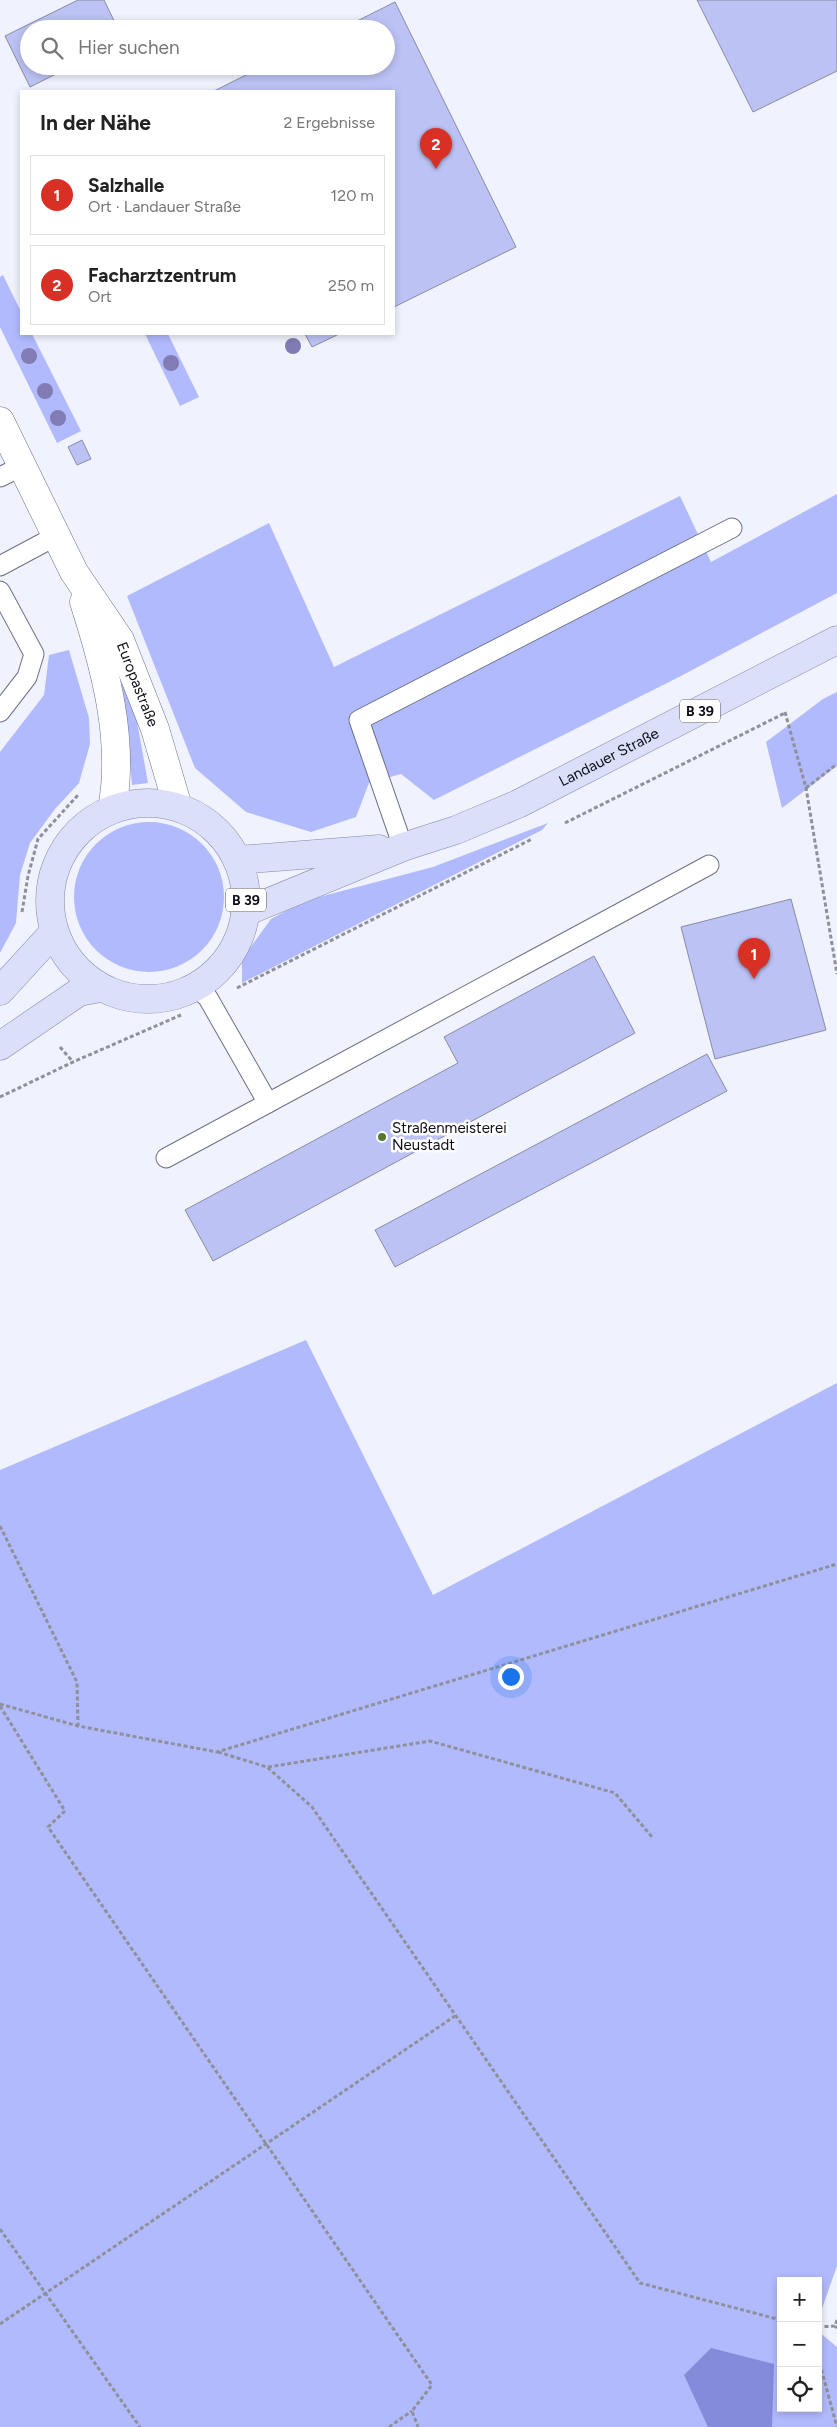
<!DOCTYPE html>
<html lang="de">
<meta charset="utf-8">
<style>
:root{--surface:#fff;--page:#f6f6f6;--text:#222;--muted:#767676;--line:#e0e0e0;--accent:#d93025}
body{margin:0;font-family:Figtree,sans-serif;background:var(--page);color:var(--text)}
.controls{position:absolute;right:15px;bottom:15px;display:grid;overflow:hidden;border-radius:0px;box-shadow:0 2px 8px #0003}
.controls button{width:45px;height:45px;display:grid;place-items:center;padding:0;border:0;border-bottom:1px solid var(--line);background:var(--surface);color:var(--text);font:25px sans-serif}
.you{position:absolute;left:510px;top:1676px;width:18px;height:18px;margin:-12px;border:4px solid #fff;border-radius:50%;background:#1a73e8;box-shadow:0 0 0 8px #1a73e833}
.badge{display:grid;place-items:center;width:32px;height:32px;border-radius:50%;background:var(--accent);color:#fff;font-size:16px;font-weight:700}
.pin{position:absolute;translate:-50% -41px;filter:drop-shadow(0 1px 2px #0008)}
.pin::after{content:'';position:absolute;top:26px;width:18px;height:15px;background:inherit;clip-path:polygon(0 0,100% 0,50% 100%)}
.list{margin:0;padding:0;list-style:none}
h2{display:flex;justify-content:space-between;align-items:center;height:65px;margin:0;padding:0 20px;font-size:21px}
h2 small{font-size:16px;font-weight:400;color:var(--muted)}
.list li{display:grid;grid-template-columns:32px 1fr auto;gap:15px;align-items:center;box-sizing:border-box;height:80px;margin:0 10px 10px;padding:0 10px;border:1px solid var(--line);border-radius:0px}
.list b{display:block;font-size:19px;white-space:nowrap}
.list p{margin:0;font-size:16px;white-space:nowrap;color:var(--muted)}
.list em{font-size:16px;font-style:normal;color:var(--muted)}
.icon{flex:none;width:28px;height:28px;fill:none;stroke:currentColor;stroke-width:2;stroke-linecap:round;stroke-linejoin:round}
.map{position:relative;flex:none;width:837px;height:2427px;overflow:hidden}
.search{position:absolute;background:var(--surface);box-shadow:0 2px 8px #0003;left:20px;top:20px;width:375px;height:55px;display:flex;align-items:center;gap:12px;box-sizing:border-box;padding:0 18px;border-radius:28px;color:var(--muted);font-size:19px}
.panel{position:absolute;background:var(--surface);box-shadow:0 2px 8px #0003;left:20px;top:90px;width:375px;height:245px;border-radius:0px}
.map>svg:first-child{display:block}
.green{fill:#b1bafd}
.water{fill:#848bda}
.building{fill:#bcc3f4;stroke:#888ca5}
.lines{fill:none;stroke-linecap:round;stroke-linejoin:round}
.service-casing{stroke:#6c7088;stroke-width:21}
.minor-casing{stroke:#6c7088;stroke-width:29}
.primary-casing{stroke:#8387a8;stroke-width:29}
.path{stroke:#8e909a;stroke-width:3;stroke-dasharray:4 2.5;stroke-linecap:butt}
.service{stroke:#fff;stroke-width:19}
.minor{stroke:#fff;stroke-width:28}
.primary{stroke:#dbdffa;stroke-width:28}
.tree{fill:#817cb3}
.poi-dot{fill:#59782e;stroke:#fff;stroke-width:2}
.labels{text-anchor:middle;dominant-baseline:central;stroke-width:5;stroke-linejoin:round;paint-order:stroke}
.shield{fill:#fff;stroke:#55565c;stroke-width:1}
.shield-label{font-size:14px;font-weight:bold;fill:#0c0d16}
.street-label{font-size:15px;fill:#0c0d16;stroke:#fff}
.poi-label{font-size:15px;fill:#0c0d16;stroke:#fff;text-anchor:start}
</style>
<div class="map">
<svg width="837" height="2427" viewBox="0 0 837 2427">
<rect width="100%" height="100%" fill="#f0f2fd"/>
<g class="green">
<polygon points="3,275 21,312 21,334 32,334 81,431 57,443 0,327 0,277"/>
<polygon points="145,334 168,334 199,397 180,406"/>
<polygon points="837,494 837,593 679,677 434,800 401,774 369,783 356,817 311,832 246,812 195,768 127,596 269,523 334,667 680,496 711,562"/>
<polygon points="69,650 89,718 90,744 79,783 55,809 30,843 20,875 16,923 0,953 0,752 44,695 49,655"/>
<polygon points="116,684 125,684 136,716 148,783 132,785 127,725"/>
<polygon points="837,692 837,766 782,808 766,742 823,699"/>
<circle cx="149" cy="897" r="75"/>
<polygon points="548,823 542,830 242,983 242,959 271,919 304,901 433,867"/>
<polygon points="306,1340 433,1595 837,1383 837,2266 818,2320 818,2281 781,2281 781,2408 818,2408 818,2331 837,2347 837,2427 0,2427 0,1470"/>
</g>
<polygon class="water" points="711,2348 774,2364 772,2427 708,2427 684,2375"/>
<g class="building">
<polygon points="78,0 104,0 118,29 29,29 29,66 72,66 30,87 5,36"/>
<polygon points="697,0 837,0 837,71 753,112"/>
<polygon points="395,2 516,247 394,307 394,91 214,91 264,66 386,66 386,29 341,29"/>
<polygon points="305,334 339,334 312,347"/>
<polygon points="82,440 91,459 77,465 68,447"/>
<polygon points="791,899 826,1030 715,1059 681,927"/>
<polygon points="594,956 635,1033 213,1261 185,1210 458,1063 444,1037"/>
<polygon points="707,1054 727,1091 395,1267 375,1230"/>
</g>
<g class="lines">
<g class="service-casing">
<g id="service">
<polyline points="0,477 22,466"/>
<polyline points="0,566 56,536"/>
<polyline points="0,591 34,654 27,677 0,712"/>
<polyline points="403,847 359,720 732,528"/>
<polyline points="197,987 208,998 268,1103 709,865"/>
<polyline points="166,1158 268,1103"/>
</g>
</g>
<g class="minor-casing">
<g id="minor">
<path id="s1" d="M0 421 74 572 120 640 155 729 178 807"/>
<path d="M84 602C105 667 125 741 112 809"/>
</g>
</g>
<g class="primary-casing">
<g id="primary">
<circle cx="148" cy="901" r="98"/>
<polyline points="237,860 379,849"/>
<path id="s2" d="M245 912 403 847 456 830 518 804 837 640"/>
<polyline points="0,991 54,932"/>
<polyline points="0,1046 79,992 100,988"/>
</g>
</g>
<g class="path">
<polyline points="785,712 806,788 837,974"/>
<polyline points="806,788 837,764"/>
<polyline points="565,823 785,713"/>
<polyline points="22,912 28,876 38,839 78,795"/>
<polyline points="237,988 532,839"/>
<polyline points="60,1047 73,1062"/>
<polyline points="0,1097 73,1062 181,1015"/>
<polyline points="0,1526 77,1682 78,1726"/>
<polyline points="0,1704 78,1726 217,1752 837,1564"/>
<polyline points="0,1706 65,1811 48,1827 432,2385 412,2411 418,2427"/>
<polyline points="218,1752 267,1767 312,1807 640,2283 781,2320"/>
<polyline points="268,1767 430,1741 615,1793 652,1837"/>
<polyline points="0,2229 140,2427"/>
<polyline points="837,2320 835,2326 837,2328"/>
<polyline points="0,2324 455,2016"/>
<polyline points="818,2327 835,2326"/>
<polyline points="818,2357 837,2427"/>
<polyline points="389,2427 412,2411"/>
</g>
<use href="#service" class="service"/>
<use href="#minor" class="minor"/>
<use href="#primary" class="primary"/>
</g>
<g class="tree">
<circle cx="293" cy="346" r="8"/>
<circle cx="29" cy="356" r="8"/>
<circle cx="171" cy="363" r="8"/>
<circle cx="45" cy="391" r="8"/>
<circle cx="58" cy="418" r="8"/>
</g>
<circle class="poi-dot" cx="382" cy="1137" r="5"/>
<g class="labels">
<g class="shield">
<rect x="680" y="699.5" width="40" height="23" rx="4"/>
<rect x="226" y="888.5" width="40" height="23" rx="4"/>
</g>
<g class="shield-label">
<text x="700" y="711">B 39</text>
<text x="246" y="900">B 39</text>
</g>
<g class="street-label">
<text stroke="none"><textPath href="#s1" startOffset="298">Europastraße</textPath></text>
<text stroke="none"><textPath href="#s2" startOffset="396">Landauer Straße</textPath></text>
</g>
<g class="poi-label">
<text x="392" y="1128">Straßenmeisterei<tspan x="392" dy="17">Neustadt</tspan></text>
</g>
</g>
</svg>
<div class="controls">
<button>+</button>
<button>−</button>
<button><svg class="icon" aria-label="locate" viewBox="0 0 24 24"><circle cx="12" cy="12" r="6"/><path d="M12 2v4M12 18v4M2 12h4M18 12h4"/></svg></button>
</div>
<div class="you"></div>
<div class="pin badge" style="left:754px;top:979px">1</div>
<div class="pin badge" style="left:436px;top:169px">2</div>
<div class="search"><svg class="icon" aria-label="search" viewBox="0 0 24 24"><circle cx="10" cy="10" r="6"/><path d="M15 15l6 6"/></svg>Hier suchen</div>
<section class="panel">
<h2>In der Nähe<small>2 Ergebnisse</small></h2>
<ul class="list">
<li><span class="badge">1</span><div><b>Salzhalle</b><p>Ort · Landauer Straße</p></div><em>120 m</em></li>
<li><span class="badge">2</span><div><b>Facharztzentrum</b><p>Ort</p></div><em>250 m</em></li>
</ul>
</section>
</div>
